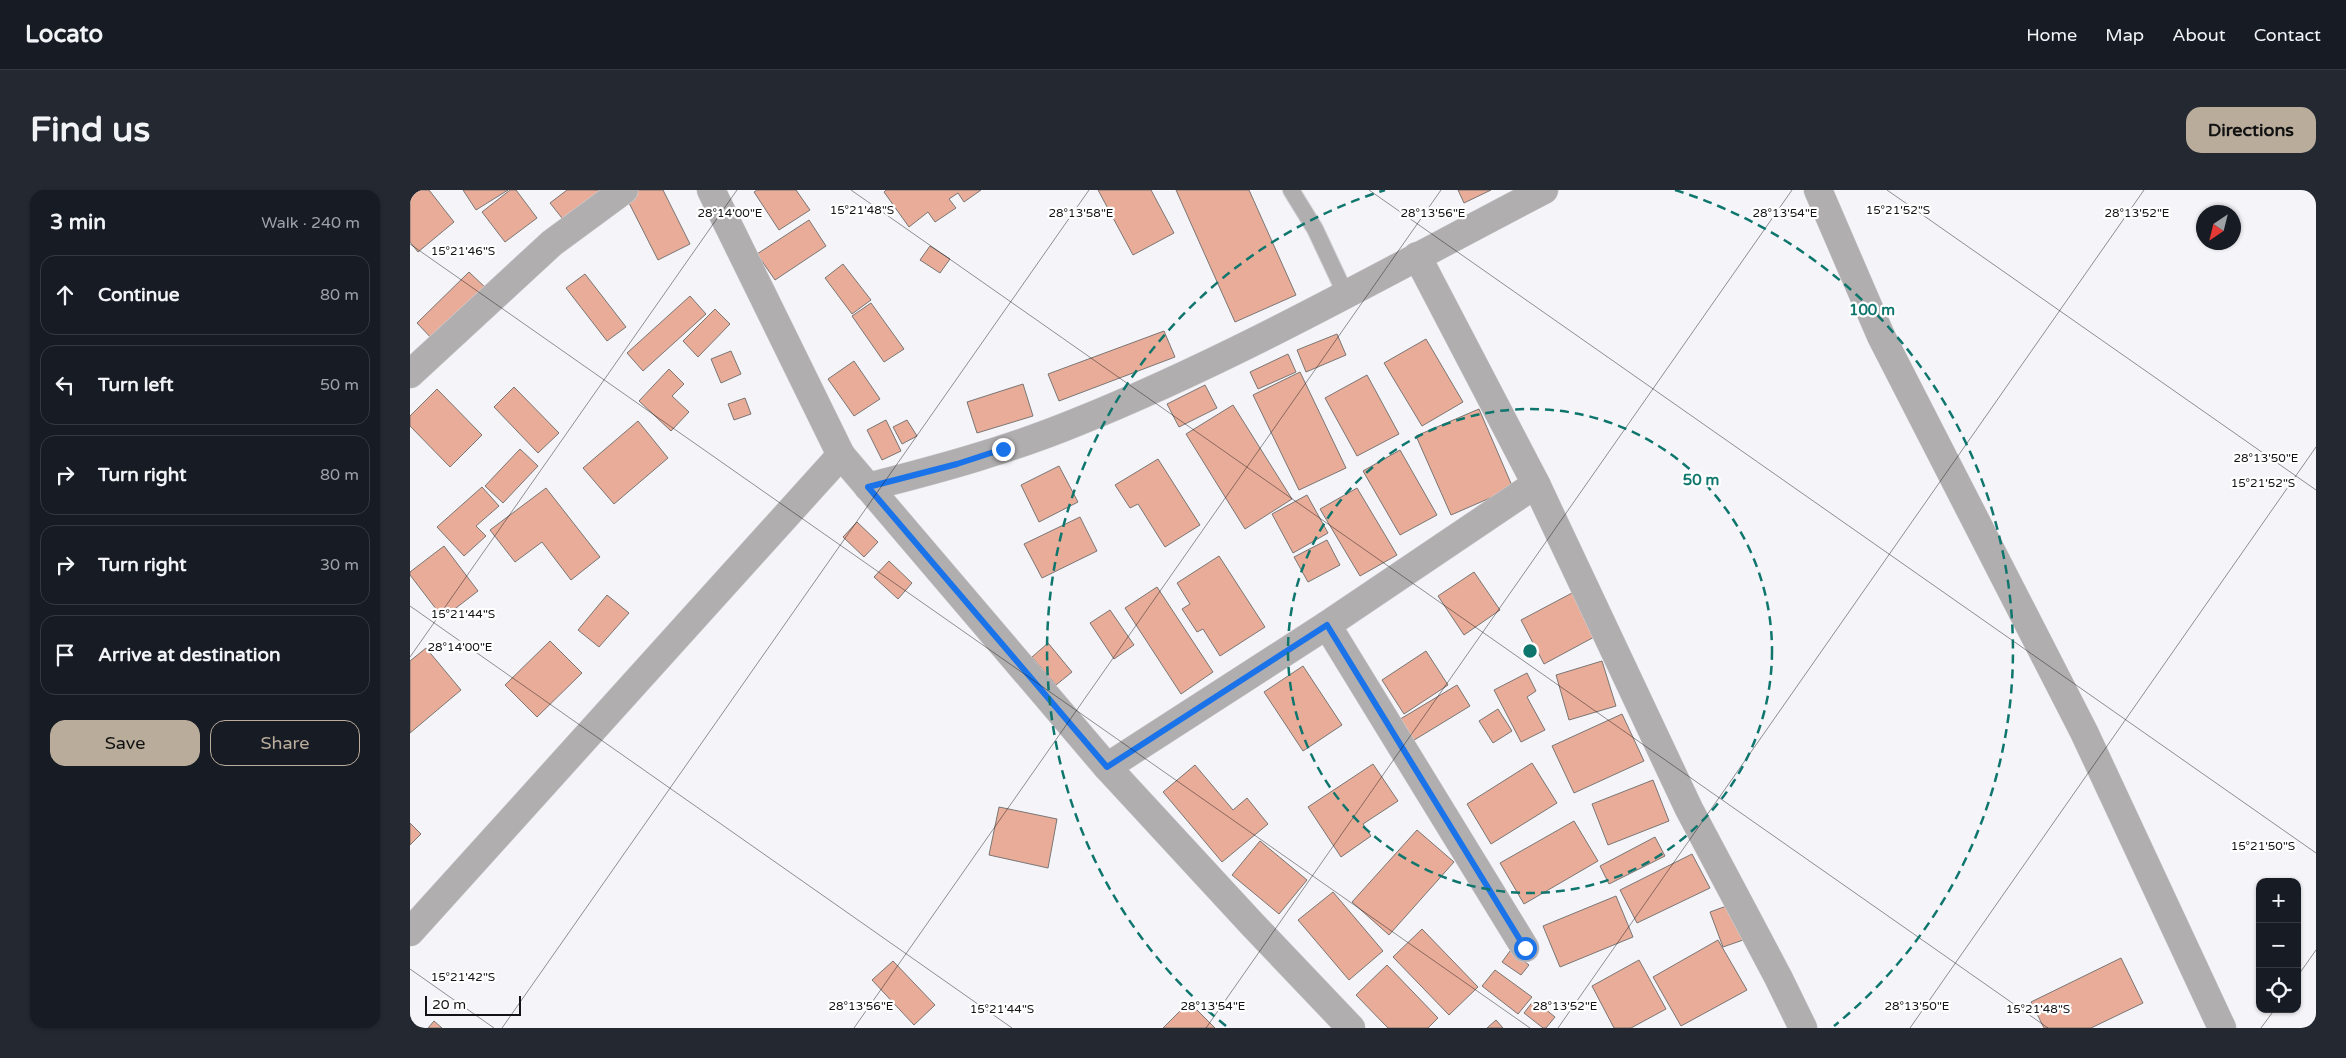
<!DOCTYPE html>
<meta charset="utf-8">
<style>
:root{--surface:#171b24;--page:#242831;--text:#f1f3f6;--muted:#9ea1a6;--line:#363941;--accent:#b9ac9b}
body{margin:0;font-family:"Varela Round",sans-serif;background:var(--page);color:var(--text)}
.controls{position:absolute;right:15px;bottom:15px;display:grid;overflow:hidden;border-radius:10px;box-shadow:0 1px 4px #0004}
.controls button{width:45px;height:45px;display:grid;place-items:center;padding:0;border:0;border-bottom:1px solid var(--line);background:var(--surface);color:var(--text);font:25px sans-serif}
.compass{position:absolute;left:1786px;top:15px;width:45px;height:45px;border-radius:50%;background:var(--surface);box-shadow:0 1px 4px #0004;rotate:215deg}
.scale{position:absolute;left:15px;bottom:12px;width:96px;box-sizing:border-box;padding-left:5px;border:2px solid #131315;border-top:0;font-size:14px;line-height:18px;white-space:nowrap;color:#131315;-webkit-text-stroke:4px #fff;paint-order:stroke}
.stop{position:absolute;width:15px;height:15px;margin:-11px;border:4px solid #1a73e8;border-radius:50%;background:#fff}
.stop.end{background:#1a73e8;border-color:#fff;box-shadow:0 1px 5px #0008}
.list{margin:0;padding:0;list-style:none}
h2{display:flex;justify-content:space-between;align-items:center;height:65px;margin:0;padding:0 20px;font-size:21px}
h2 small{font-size:16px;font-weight:400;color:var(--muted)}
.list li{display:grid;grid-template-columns:32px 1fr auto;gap:15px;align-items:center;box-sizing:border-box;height:80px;margin:0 10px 10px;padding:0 10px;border:1px solid var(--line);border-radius:15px}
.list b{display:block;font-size:19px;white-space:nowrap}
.list em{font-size:16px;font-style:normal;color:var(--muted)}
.actions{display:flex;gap:10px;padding:15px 20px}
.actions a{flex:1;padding:11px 0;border:1px solid var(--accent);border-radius:15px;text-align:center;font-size:18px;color:var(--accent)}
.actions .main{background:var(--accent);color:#111}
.icon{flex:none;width:28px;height:28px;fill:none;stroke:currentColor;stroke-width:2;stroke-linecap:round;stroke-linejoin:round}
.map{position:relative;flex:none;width:1906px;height:838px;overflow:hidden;border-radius:15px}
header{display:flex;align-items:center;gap:30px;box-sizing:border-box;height:70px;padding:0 25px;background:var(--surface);border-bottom:1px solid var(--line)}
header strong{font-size:24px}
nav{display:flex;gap:28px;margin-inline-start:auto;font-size:18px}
.intro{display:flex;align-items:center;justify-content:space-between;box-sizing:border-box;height:120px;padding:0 30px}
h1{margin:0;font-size:35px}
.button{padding:12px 22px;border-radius:15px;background:var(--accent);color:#111;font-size:18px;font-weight:700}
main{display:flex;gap:30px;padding:0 30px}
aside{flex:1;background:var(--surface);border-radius:15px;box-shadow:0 1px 4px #0004}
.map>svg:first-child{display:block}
.building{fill:#e9ac98;stroke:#7a7674}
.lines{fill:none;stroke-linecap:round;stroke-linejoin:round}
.service-casing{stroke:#d0d0d5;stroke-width:18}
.minor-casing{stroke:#d0d0d5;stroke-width:29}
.tertiary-casing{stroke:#d0d0d5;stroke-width:29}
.service{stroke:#b1aeaf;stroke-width:16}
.minor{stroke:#b1aeaf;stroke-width:28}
.tertiary{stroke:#b1aeaf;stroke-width:28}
.route{stroke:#1a73e8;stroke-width:6}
.ticks{fill:none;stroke:#131315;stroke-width:1;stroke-opacity:0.45}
.ring{fill:none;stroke:#0f766e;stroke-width:2.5;stroke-dasharray:9 6}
.ticks-label{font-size:12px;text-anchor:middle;fill:#131315;stroke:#fff;stroke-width:4.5;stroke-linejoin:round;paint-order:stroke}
.centre{fill:#0f766e;stroke:#fff;stroke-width:2.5}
.ring-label{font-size:15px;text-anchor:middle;font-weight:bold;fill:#0f766e;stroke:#fff;stroke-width:4.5;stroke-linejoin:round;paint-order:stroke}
</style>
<header>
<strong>Locato</strong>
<nav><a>Home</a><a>Map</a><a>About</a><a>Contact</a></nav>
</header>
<div class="intro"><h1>Find us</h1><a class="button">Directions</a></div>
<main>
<aside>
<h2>3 min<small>Walk · 240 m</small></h2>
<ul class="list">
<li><svg class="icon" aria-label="ahead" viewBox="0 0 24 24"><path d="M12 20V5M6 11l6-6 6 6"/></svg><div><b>Continue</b></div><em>80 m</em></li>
<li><svg class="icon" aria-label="left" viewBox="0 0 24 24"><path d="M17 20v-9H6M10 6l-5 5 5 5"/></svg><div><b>Turn left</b></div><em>50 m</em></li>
<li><svg class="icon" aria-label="right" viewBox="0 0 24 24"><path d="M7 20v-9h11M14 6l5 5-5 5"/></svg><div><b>Turn right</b></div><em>80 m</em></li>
<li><svg class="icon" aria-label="right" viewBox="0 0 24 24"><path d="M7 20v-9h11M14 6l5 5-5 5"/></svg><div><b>Turn right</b></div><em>30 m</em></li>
<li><svg class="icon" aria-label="arrive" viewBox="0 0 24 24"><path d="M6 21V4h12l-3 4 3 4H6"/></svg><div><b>Arrive at destination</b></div></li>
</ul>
<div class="actions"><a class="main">Save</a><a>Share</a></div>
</aside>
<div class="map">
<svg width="1906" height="838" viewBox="0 0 1906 838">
<rect width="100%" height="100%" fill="#f4f4f9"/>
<g class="building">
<polygon points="0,0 19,0 44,32 8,62 0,52"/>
<polygon points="53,0 98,0 66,20"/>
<polygon points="100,0 106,0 127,28 95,52 72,22"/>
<polygon points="157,0 201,0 156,33 140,13"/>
<polygon points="225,0 253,0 280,54 248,70 215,5"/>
<polygon points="347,0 386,0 400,20 369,40 344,2"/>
<polygon points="476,0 571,0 554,12 548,3 539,9 546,18 525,32 518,22 499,37 474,2"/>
<polygon points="688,0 741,0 764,43 723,65"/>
<polygon points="766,0 839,0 886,105 825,132"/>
<polygon points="1048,0 1081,0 1054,13"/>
<polygon points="399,30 416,56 365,90 347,64"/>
<polygon points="520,56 540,69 530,83 510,70"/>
<polygon points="433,74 461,110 442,124 415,88"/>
<polygon points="59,82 78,100 25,152 7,133"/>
<polygon points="175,84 216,137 197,151 156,98"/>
<polygon points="280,106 296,124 233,181 217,163"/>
<polygon points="461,113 494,159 474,172 442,126"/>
<polygon points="305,119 320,134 288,167 273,151"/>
<polygon points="754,141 765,167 649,211 638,184"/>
<polygon points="927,144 936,165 896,182 887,160"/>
<polygon points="1016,149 1053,212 1012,236 974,173"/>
<polygon points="321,161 331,184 311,193 301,169"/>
<polygon points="878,164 886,182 848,199 840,182"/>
<polygon points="444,171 470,209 444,226 418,189"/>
<polygon points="259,179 274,194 262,206 279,222 261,241 229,211"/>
<polygon points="890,182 936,278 889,300 843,205"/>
<polygon points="957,185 989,244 947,266 915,208"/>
<polygon points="613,194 623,226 567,243 557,212"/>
<polygon points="795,195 807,218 769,237 757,214"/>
<polygon points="104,197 149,243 128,263 84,217"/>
<polygon points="27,199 72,245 40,277 0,236 0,226"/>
<polygon points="335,208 341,224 324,230 318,214"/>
<polygon points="823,215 882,309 835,339 776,244"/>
<polygon points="1069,219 1103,298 1041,325 1006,246"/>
<polygon points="476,230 491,261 472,270 457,240"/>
<polygon points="497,230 507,246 492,254 483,237"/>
<polygon points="228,231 258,268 204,314 173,278"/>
<polygon points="110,259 128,276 93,313 75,296"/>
<polygon points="990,260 1027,325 990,345 953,281"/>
<polygon points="748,269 790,335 755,357 728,314 720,318 705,295"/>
<polygon points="649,276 668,312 629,332 611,295"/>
<polygon points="72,297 89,316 66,336 76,346 54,366 27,337"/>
<polygon points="136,298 190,367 161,390 132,352 105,372 80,340"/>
<polygon points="947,298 987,365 950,386 910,319"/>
<polygon points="897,305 918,343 883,363 862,324"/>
<polygon points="670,327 687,361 632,388 614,354"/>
<polygon points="447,332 468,352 454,367 433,347"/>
<polygon points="917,350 930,375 898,392 884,367"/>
<polygon points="34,356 68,401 33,428 0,385 0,382"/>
<polygon points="809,366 855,437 810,466 793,439 787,442 772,419 780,414 767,393"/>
<polygon points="479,371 502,393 488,409 464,387"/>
<polygon points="1064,382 1090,420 1054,445 1028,406"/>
<polygon points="747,397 803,482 771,504 715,418"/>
<polygon points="1162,403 1186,446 1134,474 1111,430"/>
<polygon points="197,405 219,423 189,457 168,440"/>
<polygon points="700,420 724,455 704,469 680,433"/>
<polygon points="140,451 172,483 127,527 95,495"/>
<polygon points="638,453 662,482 646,495 622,467"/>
<polygon points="16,458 51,500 0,543 0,471"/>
<polygon points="1016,461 1038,495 994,524 972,490"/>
<polygon points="1192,471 1206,516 1159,530 1146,485"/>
<polygon points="893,476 932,535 893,561 854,502"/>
<polygon points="1117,483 1126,501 1117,507 1135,540 1111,552 1084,500"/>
<polygon points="1047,495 1060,516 1001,552 987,531"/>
<polygon points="1088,519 1102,541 1083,553 1069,531"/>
<polygon points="1212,524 1234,571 1164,603 1142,556"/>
<polygon points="1122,573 1147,613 1081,654 1057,614"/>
<polygon points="963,574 988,611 953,634 961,646 931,667 898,617"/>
<polygon points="785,575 823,620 837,608 858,634 812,672 753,602"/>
<polygon points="1243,590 1259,631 1198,655 1182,614"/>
<polygon points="589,617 647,629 638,678 579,665"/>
<polygon points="1164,631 1188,671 1114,714 1090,673"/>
<polygon points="0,633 11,644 0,655"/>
<polygon points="1007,640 1044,672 979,745 942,712"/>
<polygon points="1245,647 1255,666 1199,694 1190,676"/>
<polygon points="850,651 897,690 869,724 822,685"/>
<polygon points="1282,664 1300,698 1227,733 1210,700"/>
<polygon points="923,702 973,761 939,790 888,730"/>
<polygon points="1206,706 1223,747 1150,777 1133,736"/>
<polygon points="1322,714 1336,749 1313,757 1300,722"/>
<polygon points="1012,739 1068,797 1039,825 983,767"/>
<polygon points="1308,750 1337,800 1271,836 1243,787"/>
<polygon points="1100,761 1119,775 1111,785 1092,772"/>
<polygon points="1711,768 1733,813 1681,838 1634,838 1621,812"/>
<polygon points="1229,770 1256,819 1221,838 1204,838 1182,796"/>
<polygon points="483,771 525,815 504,835 462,790"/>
<polygon points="977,775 1028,828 1018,838 978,838 946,805"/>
<polygon points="1085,780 1122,807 1108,824 1072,796"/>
<polygon points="1124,810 1145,827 1136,838 1133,838 1114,823"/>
<polygon points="779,812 805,838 753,838"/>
<polygon points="1086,830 1093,838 1077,838"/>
<polygon points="24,831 32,838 18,838"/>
</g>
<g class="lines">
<g class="service-casing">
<polyline id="service" points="881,0 905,39 935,103"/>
</g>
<g class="minor-casing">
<g id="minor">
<polyline points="1408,0 1471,146 1674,542 1812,838"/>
<polyline points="1007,66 1126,294 1279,619 1368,787 1393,838"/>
<polyline points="0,184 142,53 214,0"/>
<path d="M458 297C529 279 599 260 667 232 828 167 980 80 1134 0"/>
<polyline points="917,435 1115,758"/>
<polyline points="697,577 917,435 1126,294"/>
<polyline points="0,742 431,265 697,577 842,734 941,838"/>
</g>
</g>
<g class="tertiary-casing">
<polyline id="tertiary" points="301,0 431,265"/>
</g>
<use href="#service" class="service"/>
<use href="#minor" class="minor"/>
<use href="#tertiary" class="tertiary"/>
</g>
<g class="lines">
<polyline class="route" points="593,259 547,274 458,297 697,577 917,435 1115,758"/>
</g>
<path class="ticks" d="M441 0 1638 838M959 0 1906 663M1477 0 1906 300M0 54 1120 838M0 416 602 838M0 467 327 0M0 779 84 838M1887 787 1906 760M92 838 679 0M444 838 1031 0M796 838 1382 0M1148 838 1734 0M1500 838 1906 257M1851 838 1865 819"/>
<g class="ring">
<circle cx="1120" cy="461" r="242"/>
<path d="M816 836A483 483 0 0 1 975 0M1265 0A483 483 0 0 1 1424 836"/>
</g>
<g class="ticks-label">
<text x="1488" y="24">15°21'52"S</text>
<text x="452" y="24">15°21'48"S</text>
<text x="320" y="27">28°14'00"E</text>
<text x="671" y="27">28°13'58"E</text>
<text x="1023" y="27">28°13'56"E</text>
<text x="1375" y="27">28°13'54"E</text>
<text x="1727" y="27">28°13'52"E</text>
<text x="53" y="65">15°21'46"S</text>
<text x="1856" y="272">28°13'50"E</text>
<text x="1853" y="297">15°21'52"S</text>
<text x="53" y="428">15°21'44"S</text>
<text x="50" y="461">28°14'00"E</text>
<text x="1853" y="660">15°21'50"S</text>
<text x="53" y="791">15°21'42"S</text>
<text x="451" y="820">28°13'56"E</text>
<text x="803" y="820">28°13'54"E</text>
<text x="1155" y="820">28°13'52"E</text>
<text x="1507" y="820">28°13'50"E</text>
<text x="592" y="823">15°21'44"S</text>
<text x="1628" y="823">15°21'48"S</text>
</g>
<circle cx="1120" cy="461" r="8" class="centre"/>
<g class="ring-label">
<text x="1462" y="125">100 m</text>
<text x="1291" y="295">50 m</text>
</g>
</svg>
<div class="controls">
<button>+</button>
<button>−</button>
<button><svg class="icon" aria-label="locate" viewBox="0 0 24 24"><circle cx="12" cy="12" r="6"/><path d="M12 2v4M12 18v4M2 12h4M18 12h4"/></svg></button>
</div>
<svg class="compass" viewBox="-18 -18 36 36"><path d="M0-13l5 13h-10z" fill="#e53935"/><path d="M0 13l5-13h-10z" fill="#9ea1a6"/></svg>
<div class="scale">20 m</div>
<div class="stop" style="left:1115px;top:758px"></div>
<div class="stop end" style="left:593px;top:259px"></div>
</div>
</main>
